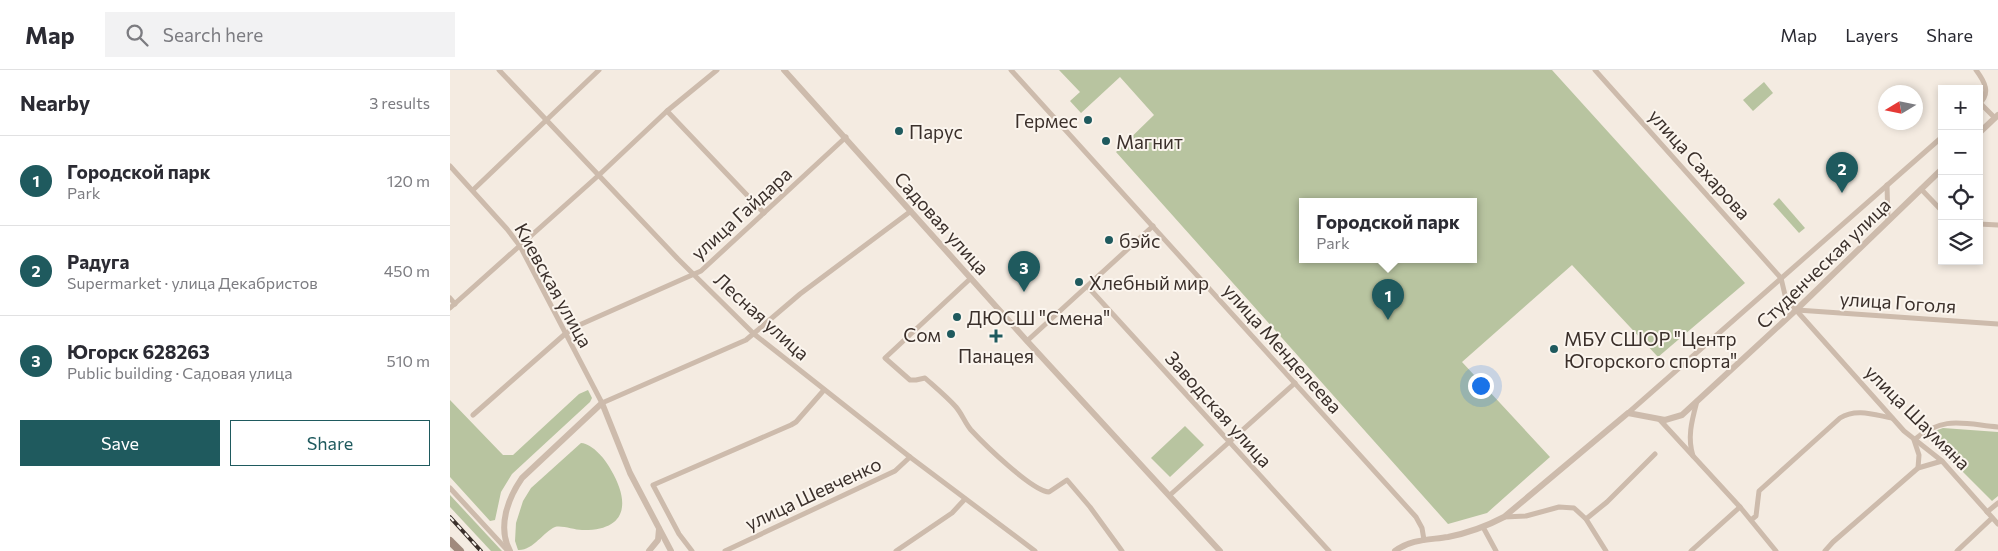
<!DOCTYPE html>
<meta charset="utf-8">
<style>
:root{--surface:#fff;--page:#f2f2f3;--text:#2b2b33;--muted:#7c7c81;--line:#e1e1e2;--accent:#1f5a5e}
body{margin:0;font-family:Commissioner,sans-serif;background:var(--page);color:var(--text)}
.controls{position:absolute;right:15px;top:15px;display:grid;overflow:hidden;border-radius:0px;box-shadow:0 2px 8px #0003}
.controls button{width:45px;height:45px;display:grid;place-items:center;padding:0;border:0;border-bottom:1px solid var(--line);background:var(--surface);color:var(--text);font:25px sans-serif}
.compass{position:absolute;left:1428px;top:15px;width:45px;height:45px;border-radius:50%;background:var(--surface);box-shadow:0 2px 8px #0003;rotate:260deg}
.you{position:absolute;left:1030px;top:315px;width:18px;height:18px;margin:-12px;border:4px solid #fff;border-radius:50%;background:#1a73e8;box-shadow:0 0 0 8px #1a73e833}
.badge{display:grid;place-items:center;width:32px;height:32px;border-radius:50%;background:var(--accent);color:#fff;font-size:16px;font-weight:700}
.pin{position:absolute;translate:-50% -41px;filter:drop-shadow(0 1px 2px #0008)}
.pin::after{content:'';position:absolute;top:26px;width:18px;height:15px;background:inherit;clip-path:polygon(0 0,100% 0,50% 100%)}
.popup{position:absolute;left:849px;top:128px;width:178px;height:65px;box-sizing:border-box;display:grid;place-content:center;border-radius:0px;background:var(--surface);filter:drop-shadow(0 1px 4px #0005);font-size:16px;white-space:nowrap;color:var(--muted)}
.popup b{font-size:19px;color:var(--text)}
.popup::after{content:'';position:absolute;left:50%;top:100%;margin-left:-10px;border:10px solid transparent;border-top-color:var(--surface)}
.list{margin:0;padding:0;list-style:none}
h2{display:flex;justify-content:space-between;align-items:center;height:65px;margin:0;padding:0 20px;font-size:21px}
h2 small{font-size:16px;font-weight:400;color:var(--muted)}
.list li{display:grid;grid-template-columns:32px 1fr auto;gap:15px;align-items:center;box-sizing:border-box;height:90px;padding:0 20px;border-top:1px solid var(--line)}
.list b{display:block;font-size:19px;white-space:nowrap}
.list p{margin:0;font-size:16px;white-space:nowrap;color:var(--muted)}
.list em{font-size:16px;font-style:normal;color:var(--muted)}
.actions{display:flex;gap:10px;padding:15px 20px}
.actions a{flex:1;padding:11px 0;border:1px solid var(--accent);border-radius:0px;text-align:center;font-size:18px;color:var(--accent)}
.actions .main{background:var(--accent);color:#fff}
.icon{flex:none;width:28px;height:28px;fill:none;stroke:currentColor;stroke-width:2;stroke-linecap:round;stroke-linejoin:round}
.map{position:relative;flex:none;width:1548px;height:481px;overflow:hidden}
header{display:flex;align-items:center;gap:30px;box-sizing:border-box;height:70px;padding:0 25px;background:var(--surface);border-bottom:1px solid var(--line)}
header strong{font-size:24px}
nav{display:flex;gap:28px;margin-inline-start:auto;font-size:18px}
.search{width:350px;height:45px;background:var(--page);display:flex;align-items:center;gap:12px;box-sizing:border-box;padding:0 18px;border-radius:0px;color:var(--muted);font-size:19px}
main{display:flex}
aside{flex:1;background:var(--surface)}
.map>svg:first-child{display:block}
.green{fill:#b8c4a0;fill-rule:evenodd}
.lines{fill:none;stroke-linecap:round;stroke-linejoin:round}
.minor{stroke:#cdbbac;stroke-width:5}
.tertiary{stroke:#cdbbac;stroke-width:6}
.secondary{stroke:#a18a7d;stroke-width:8}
.rail-casing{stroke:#3b302b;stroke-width:4}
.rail{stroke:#fbf5ee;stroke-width:2;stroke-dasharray:5.5;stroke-linecap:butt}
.poi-dot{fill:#1f5a5e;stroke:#fbf5ee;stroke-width:2}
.labels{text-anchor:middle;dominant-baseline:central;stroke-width:4;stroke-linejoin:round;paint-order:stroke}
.poi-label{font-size:19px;fill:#3b302b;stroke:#fbf5ee;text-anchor:start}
.street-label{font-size:19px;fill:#3b302b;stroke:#fbf5ee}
</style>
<header>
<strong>Map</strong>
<div class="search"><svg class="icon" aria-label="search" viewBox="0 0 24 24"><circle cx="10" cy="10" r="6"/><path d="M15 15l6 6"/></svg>Search here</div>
<nav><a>Map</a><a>Layers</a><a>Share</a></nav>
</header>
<main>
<aside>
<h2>Nearby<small>3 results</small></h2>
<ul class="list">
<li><span class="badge">1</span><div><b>Городской парк</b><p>Park</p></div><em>120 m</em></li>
<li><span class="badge">2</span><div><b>Радуга</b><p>Supermarket · улица Декабристов</p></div><em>450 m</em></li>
<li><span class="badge">3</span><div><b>Югорск 628263</b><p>Public building · Садовая улица</p></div><em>510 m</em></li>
</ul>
<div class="actions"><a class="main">Save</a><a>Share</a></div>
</aside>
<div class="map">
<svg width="1548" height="481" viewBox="0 0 1548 481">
<rect width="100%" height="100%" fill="#f4ebe1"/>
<g class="green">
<path d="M609 0H1102L1295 213 1208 287 1122 195 1012 292 1100 387 1037 443 998 454 666 82 704 45 670 7 631 43 620 31 630 22ZM853 131H1023V189H853Z"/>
<polygon points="1314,12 1323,23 1303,41 1293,30"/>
<polygon points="1329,128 1355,158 1349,163 1323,134"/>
<polygon points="138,320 142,328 140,332 62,404 51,422 45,450 40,451 0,407 0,330 53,385 63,385 129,324"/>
<polygon points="735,356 754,375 720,407 701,388"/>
<polygon points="1493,358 1548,362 1548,426 1542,431 1478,367 1485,361"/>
<path d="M131 373C143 374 156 390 161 400 181 434 176 461 132 460 124 460 112 455 105 457 93 462 83 481 68 480L65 471 66 453 73 431 81 418Z"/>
<polygon points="0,425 52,481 41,481 0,437"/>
</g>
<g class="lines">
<g class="minor">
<polyline points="49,0 228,189 304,264 460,387 585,481"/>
<polyline points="561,0 966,447 972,458 974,470"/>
<polyline points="1145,0 1331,208 1335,225 1346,240 1454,361 1492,391 1548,454"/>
<path d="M1526 0C1535 12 1541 23 1529 34"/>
<polyline points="1530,33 1545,48"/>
<polyline points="217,41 314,143"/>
<polyline points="0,96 57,159 70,176 152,333 296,270 350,224 461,141"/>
<polyline points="1437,115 1438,151"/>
<polyline points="1471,119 1492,141"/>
<polyline points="23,120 149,0"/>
<polyline points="1529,154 1548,155"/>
<path d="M521 208 435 288 460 310H466L475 308C485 317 497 327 506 337 512 344 515 353 521 360 534 374 582 421 599 422L617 410 640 437 672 481"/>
<polyline points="638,217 879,481"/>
<polyline points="0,228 5,234"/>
<polyline points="0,238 149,105 217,41 267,0"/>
<polyline points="1347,240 1548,254"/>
<polyline points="577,271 703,156"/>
<polyline points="1178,343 1492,67"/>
<polyline points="23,345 115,264 127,256 251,201 396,67"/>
<polyline points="1209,349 1290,437 1326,481"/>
<path d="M1243 386C1237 367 1242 350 1247 331"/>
<path d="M1468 398 1469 385 1464 370C1493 345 1514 354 1548 357"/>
<polyline points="0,418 58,481"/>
<polyline points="720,425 845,313"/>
<polyline points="1537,442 1548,433"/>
<polyline points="1054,447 1076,446 1109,437 1124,438 1136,449 1156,481"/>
<polyline points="1136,449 1157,432 1205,384"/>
<path d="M1301 450 1306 446 1309 421 1390 348C1406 338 1425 345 1442 348"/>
<polyline points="1033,457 1046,481"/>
<polyline points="242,481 229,464 203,415 341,355 346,352 374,320"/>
<polyline points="275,481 445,401 460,387"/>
<polyline points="446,481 502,443 515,429"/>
<polyline points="1241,481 1290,437"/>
<polyline points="1375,481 1383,472 1468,398 1492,391"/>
<polyline points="1507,481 1542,448"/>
</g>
<g class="tertiary">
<polyline points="334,0 577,271 770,481"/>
<polyline points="1529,63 1548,45"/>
<path d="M60 481C47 457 58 428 72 408L152 333 180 403 221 481"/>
<polyline points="199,481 208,470 209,459"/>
<path d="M945 481C961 469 979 470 998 467 1018 463 1037 456 1054 447L1178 343 1215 350 1232 345 1346 240 1492 99"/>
</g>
<polyline class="secondary" points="0,471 10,481"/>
<g class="rail-casing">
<polyline id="rail" points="0,447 31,481"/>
</g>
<use href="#rail" class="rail"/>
</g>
<g class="poi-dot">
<circle cx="638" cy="50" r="5"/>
<circle cx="449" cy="61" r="5"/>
<circle cx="656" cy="71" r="5"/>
<circle cx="659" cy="170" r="5"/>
<circle cx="629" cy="212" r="5"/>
<circle cx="507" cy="247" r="5"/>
<circle cx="501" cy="264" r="5"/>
<path d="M543.5 258.5h5v5h5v5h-5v5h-5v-5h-5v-5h5z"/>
<circle cx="1104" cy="279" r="5"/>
</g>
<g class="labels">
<g class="poi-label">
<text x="628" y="50" text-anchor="end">Гермес</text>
<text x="459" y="61">Парус</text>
<text x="666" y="71">Магнит</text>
<text x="669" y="170">бэйс</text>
<text x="639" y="212">Хлебный мир</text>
<text x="517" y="247">ДЮСШ "Смена"</text>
<text x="491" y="264" text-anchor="end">Сом</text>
<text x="1114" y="268">МБУ СШОР "Центр<tspan x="1114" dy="22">Югорского спорта"</tspan></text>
<text x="546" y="285" text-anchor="middle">Панацея</text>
</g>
<g class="street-label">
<text transform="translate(1250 94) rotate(48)">улица Сахарова</text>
<text transform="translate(291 143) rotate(-42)">улица Гайдара</text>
<text transform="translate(492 153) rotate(48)">Садовая улица</text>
<text transform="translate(1373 193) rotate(-44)">Студенческая улица</text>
<text transform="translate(104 215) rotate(61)">Киевская улица</text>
<text transform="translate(1448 232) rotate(4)">улица Гоголя</text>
<text transform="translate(312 246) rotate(42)">Лесная улица</text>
<text transform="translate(833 278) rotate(48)">улица Менделеева</text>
<text transform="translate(769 339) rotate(48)">Заводская улица</text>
<text transform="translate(1468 347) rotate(45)">улица Шаумяна</text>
<text transform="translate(363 423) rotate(-25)">улица Шевченко</text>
</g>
</g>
</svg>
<div class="controls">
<button>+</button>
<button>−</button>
<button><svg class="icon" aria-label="locate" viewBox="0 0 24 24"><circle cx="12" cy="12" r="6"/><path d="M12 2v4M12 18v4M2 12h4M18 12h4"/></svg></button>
<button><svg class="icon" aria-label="layers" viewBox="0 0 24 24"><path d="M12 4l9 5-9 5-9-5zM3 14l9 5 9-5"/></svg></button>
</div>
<svg class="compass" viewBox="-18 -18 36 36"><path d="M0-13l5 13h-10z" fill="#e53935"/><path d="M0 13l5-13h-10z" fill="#7c7c81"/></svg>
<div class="you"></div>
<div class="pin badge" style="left:938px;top:250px">1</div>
<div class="popup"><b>Городской парк</b>Park</div>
<div class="pin badge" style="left:1392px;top:123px">2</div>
<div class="pin badge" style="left:574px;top:222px">3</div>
</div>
</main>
